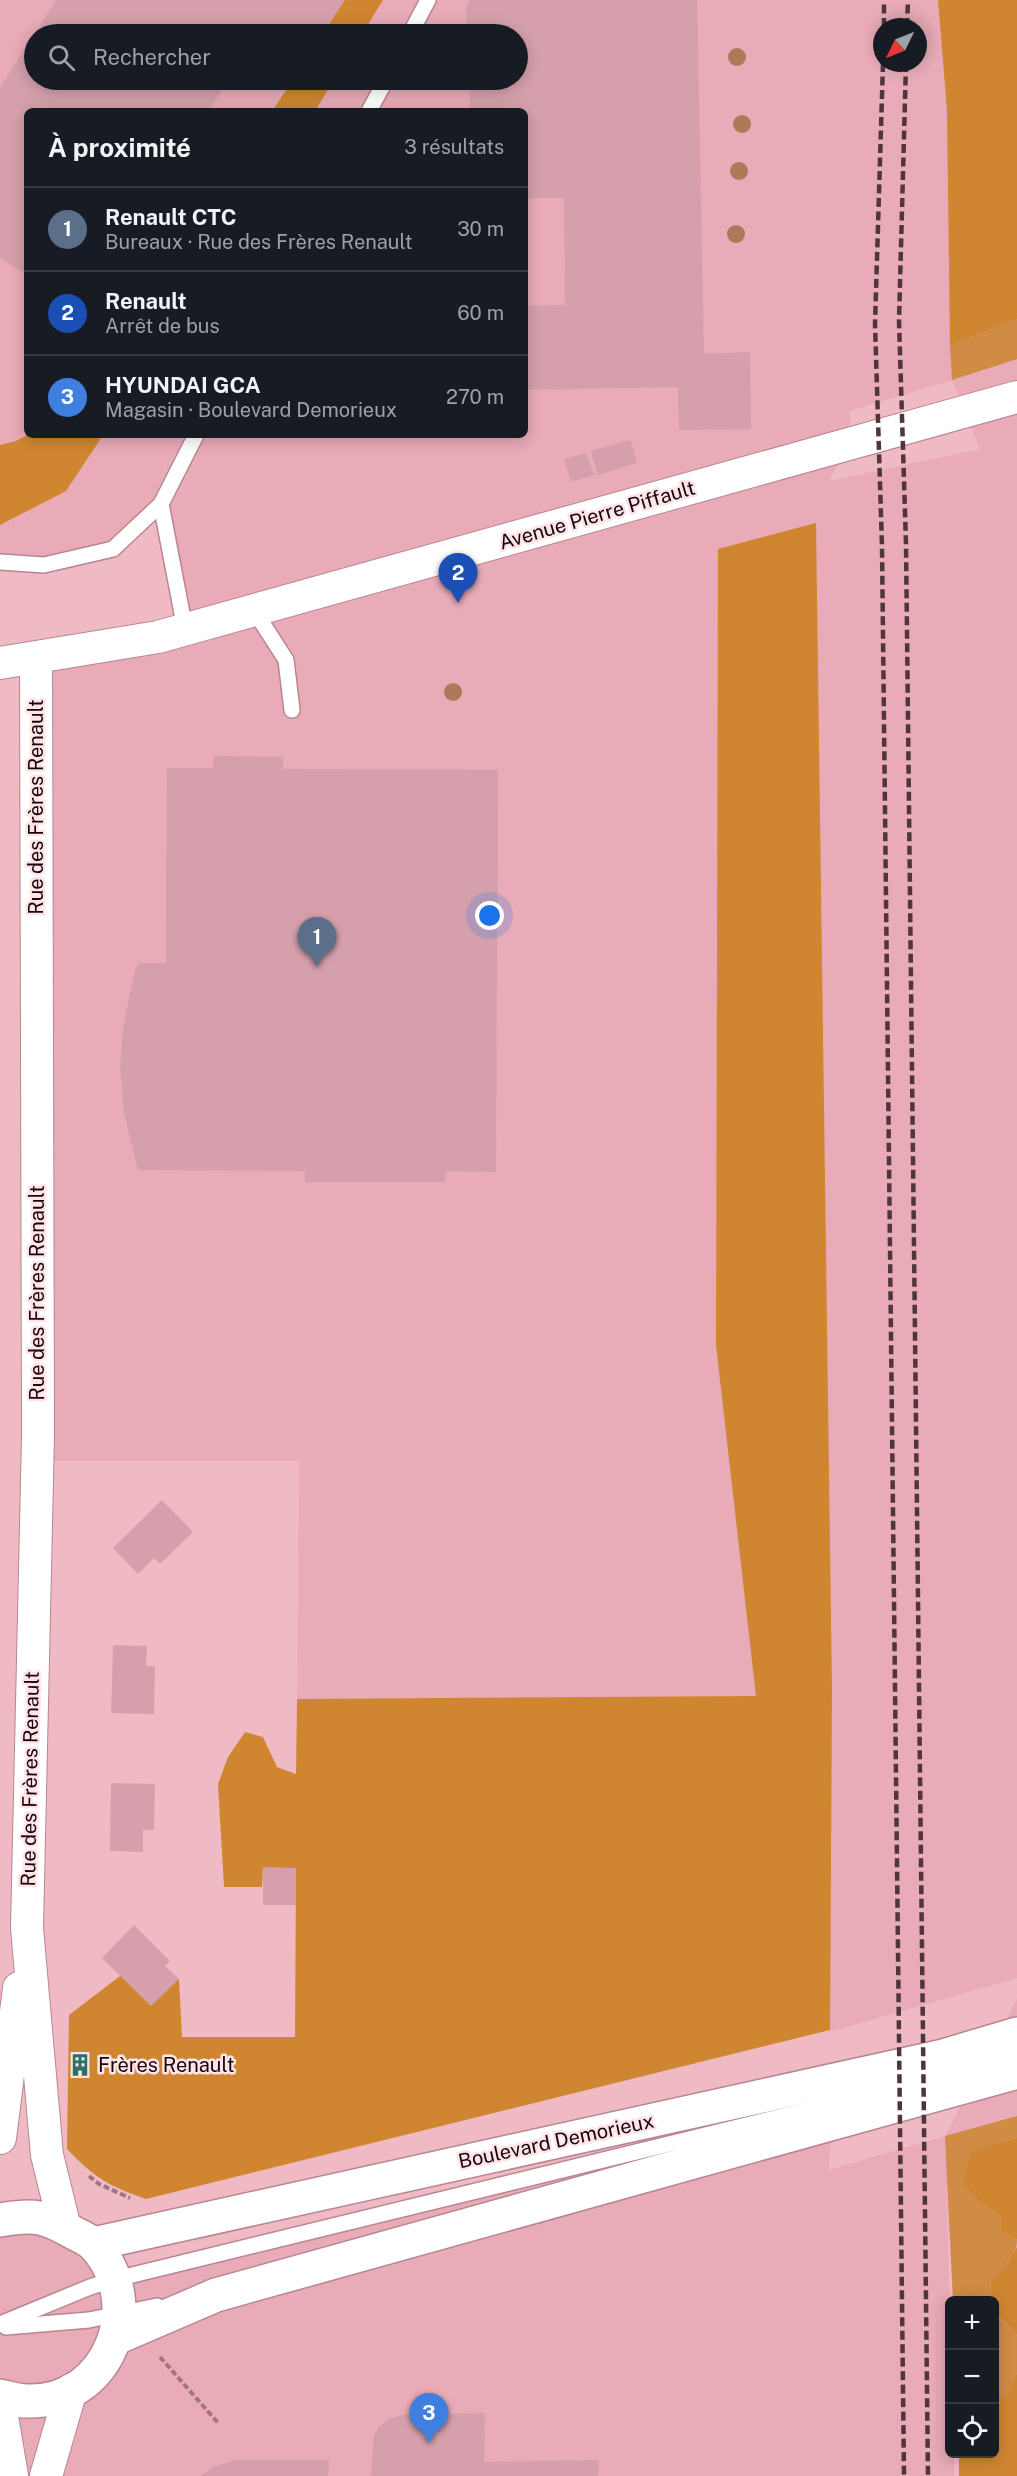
<!DOCTYPE html>
<html lang="fr">
<meta charset="utf-8">
<style>
:root{--surface:#171b24;--page:#20242c;--text:#f1f3f6;--muted:#9ea1a6;--line:#363941;--accent:#7c3aed}
body{margin:0;font-family:"Public Sans",sans-serif;background:var(--page);color:var(--text)}
.controls{position:absolute;right:18px;bottom:18px;display:grid;overflow:hidden;border-radius:9px;box-shadow:0 3px 15px #0003}
.controls button{width:54px;height:54px;display:grid;place-items:center;padding:0;border:0;border-bottom:2px solid var(--line);background:var(--surface);color:var(--text);font:30px sans-serif}
.compass{position:absolute;left:873px;top:18px;width:54px;height:54px;border-radius:50%;background:var(--surface);box-shadow:0 3px 15px #0003;rotate:227deg}
.you{position:absolute;left:490px;top:916px;width:21px;height:21px;margin:-15px;border:4px solid #fff;border-radius:50%;background:#1a73e8;box-shadow:0 0 0 9px #1a73e833}
.badge{display:grid;place-items:center;width:39px;height:39px;border-radius:50%;background:var(--accent);color:#fff;font-size:20px;font-weight:700}
.pin{position:absolute;translate:-50% -50px;filter:drop-shadow(0 2px 3px #0008)}
.pin::after{content:'';position:absolute;top:32px;width:21px;height:18px;background:inherit;clip-path:polygon(0 0,100% 0,50% 100%)}
.list{margin:0;padding:0;list-style:none}
h2{display:flex;justify-content:space-between;align-items:center;height:78px;margin:0;padding:0 24px;font-size:26px}
h2 small{font-size:20px;font-weight:400;color:var(--muted)}
.list li{display:grid;grid-template-columns:39px 1fr auto;gap:18px;align-items:center;box-sizing:border-box;height:84px;padding:0 24px;border-top:2px solid var(--line)}
.list b{display:block;font-size:22px;white-space:nowrap}
.list p{margin:0;font-size:20px;white-space:nowrap;color:var(--muted)}
.list em{font-size:20px;font-style:normal;color:var(--muted)}
.icon{flex:none;width:33px;height:33px;fill:none;stroke:currentColor;stroke-width:2;stroke-linecap:round;stroke-linejoin:round}
.map{position:relative;flex:none;width:1017px;height:2476px;overflow:hidden}
.search{position:absolute;background:var(--surface);box-shadow:0 3px 15px #0003;left:24px;top:24px;width:504px;height:66px;display:flex;align-items:center;gap:15px;box-sizing:border-box;padding:0 21px;border-radius:33px;color:var(--muted);font-size:22px}
.panel{position:absolute;background:var(--surface);box-shadow:0 3px 15px #0003;left:24px;top:108px;width:504px;height:330px;border-radius:9px}
.map>svg:first-child{display:block}
.built{fill:#e8abb7;fill-rule:evenodd}
.green{fill:#d08c44}
.forest{fill:#d08631}
.building{fill:#d5a0ab}
.lines{fill:none;stroke-linecap:round;stroke-linejoin:round}
.lane-casing{stroke:#b88690;stroke-width:18}
.street-casing{stroke:#b88690;stroke-width:34}
.primary-casing{stroke:#b88690;stroke-width:36}
.path{stroke:#9e767f;stroke-width:4;stroke-dasharray:6 3;stroke-linecap:butt}
.lane{stroke:#fff;stroke-width:15}
.street{stroke:#fff;stroke-width:32}
.primary{stroke:#fff;stroke-width:33}
.rail{stroke:#50363c;stroke-width:4.5;stroke-dasharray:9 4.5;stroke-linecap:butt}
.tree{fill:#ac7959}
.labels{text-anchor:middle;dominant-baseline:central;stroke-width:5;stroke-linejoin:round;paint-order:stroke}
.street-label{font-size:20px;fill:#16060a;stroke:#ffe3e8}
.poi-label{font-size:20px;fill:#16060a;stroke:#ffe3e8;text-anchor:start}
</style>
<div class="map">
<svg width="1017" height="2476" viewBox="0 0 1017 2476">
<rect width="100%" height="100%" fill="#f0bac5"/>
<g class="built">
<path d="M0 0H1017V1978L829 2032 831 1691 756 1696 297 1699 299 1461H37L36 658 185 629 161 505 113 549 44 565 0 562ZM882 27H918V63H882ZM34 34H518V80H34ZM27 111H525V435H27ZM952 380 980 449 829 481 849 444 850 411Z"/>
<polygon points="1017,1999 1017,2476 959,2476 959,2454 994,2454 994,2300 953,2300 946,2176 950,2310 950,2454 954,2454 954,2476 0,2476 0,2220 26,2216 116,2279 833,2104 829,2170 945,2136"/>
</g>
<g class="green">
<polygon points="1017,319 1017,359 952,380 950,345"/>
<path d="M1017 2116V2138L990 2145 984 2205 1001 2217V2232L1017 2240C1017 2257 1001 2270 990 2282L992 2300H953L945 2136Z"/>
<polygon points="994,2313 1017,2335 1017,2373 1006,2395 995,2398"/>
</g>
<g class="forest">
<polygon points="345,0 383,0 362,34 322,34"/>
<polygon points="938,0 1017,0 1017,319 950,345 947,110"/>
<polygon points="293,80 334,80 315,111 272,111"/>
<polygon points="27,435 103,435 66,491 0,525 0,445 16,441"/>
<path d="M816 523 832 1691 830 2030 146 2199C107 2185 96 2179 67 2149L69 2015 120 1976 179 1979 182 2037H295L296 1868H263L262 1887H224L218 1784 228 1757 245 1732 263 1737 277 1767 296 1774 297 1699 756 1696 716 1345 718 549Z"/>
<polygon points="1017,2138 1017,2240 1001,2232 1001,2217 984,2205 963,2183 971,2154 990,2145"/>
<polygon points="1017,2247 1017,2335 995,2313 994,2300 992,2300 990,2282 1008,2263"/>
<polygon points="1017,2373 1017,2476 959,2476 959,2454 994,2454 995,2398 1006,2395"/>
</g>
<g class="building">
<polygon points="56,0 345,0 322,34 34,34 34,80 228,80 209,111 27,111 27,275 0,258 0,88"/>
<polygon points="470,0 697,0 704,354 750,352 751,429 679,430 678,387 525,390 525,306 565,305 564,198 525,198 525,111 470,111 469,80 518,80 518,34 467,34 466,6"/>
<polygon points="631,440 637,463 598,475 591,451"/>
<polygon points="586,453 594,475 571,482 564,459"/>
<polygon points="214,756 283,757 283,769 498,770 496,1172 445,1171 445,1182 305,1182 305,1171 138,1170 124,1113 120,1066 123,1027 135,970 139,963 166,963 167,768 213,768"/>
<polygon points="162,1500 193,1532 160,1564 154,1558 138,1574 113,1548"/>
<polygon points="113,1645 147,1646 146,1666 155,1666 154,1714 111,1713"/>
<polygon points="111,1783 155,1784 154,1830 143,1830 143,1852 110,1851"/>
<polygon points="263,1867 296,1868 296,1905 263,1905"/>
<polygon points="134,1925 170,1961 165,1966 179,1979 151,2006 102,1958"/>
<polygon points="74,2054 87,2055 87,2075 74,2075"/>
<polygon points="485,2413 484,2462 599,2460 598,2476 371,2476 374,2436 378,2428 389,2419 402,2415"/>
<polygon points="235,2460 329,2460 328,2476 200,2476 213,2467"/>
</g>
<g class="lines">
<g class="lane-casing">
<g id="lane">
<polyline points="410,34 428,0"/>
<polyline points="369,111 386,80"/>
<polyline points="161,504 185,629"/>
<polyline points="0,562 44,565 113,549 161,504 196,435"/>
<polyline points="254,610 286,660 292,710"/>
<polyline points="0,2324 90,2287 116,2279 833,2104 1017,2054"/>
<polyline points="6,2327 89,2320 157,2306"/>
</g>
</g>
<g class="street-casing">
<g id="street">
<polyline points="36,658 38,1435 27,1928 47,2155 65,2228"/>
<polyline points="0,663 158,637 1017,397"/>
<polyline points="0,2138 19,1988"/>
<polyline points="0,2405 12,2476"/>
<polyline points="46,2476 71,2390"/>
</g>
</g>
<g class="primary-casing">
<g id="primary">
<path d="M0 2220C35 2214 44 2216 74 2233 80 2236 89 2240 94 2245 148 2303 109 2404 27 2401 18 2401 9 2398 0 2396"/>
<polyline points="93,2244 943,2056 1017,2034"/>
<polyline points="116,2338 216,2295 1017,2072"/>
</g>
</g>
<g class="path">
<polyline points="89,2176 99,2184 130,2198"/>
<polyline points="160,2357 219,2424"/>
</g>
<use href="#lane" class="lane"/>
<use href="#street" class="street"/>
<use href="#primary" class="primary"/>
<g class="rail">
<polyline points="884,27 884,0"/>
<polyline points="907,27 908,0"/>
<polyline points="883,63 875,324 882,547 904,2476"/>
<polyline points="906,63 899,321 906,544 928,2476"/>
</g>
</g>
<g class="tree">
<circle cx="737" cy="57" r="9"/>
<circle cx="742" cy="124" r="9"/>
<circle cx="739" cy="171" r="9"/>
<circle cx="736" cy="234" r="9"/>
<circle cx="453" cy="692" r="9"/>
</g>
<defs>
<g id="building-bare" transform="scale(1.8)"><path d="M-4-6H4V6H1V3H-1V6H-4ZM-2.5-4.3h1.7v1.8h-1.7ZM.8-4.3h1.7v1.8H.8ZM-2.5-1h1.7V.8h-1.7ZM.8-1h1.7V.8H.8Z" fill="#2a7169" stroke="#ffe3e8" stroke-width="2.5" paint-order="stroke"/></g>
</defs>
<g fill-rule="evenodd">
<use href="#building-bare" x="80" y="2065"/>
</g>
<g class="labels">
<g class="street-label">
<text transform="translate(597 515) rotate(-16)">Avenue Pierre Piffault</text>
<text transform="translate(36 807) rotate(-90)">Rue des Frères Renault</text>
<text transform="translate(37 1293) rotate(-90)">Rue des Frères Renault</text>
<text transform="translate(30 1779) rotate(-89)">Rue des Frères Renault</text>
<text transform="translate(556 2141) rotate(-12)">Boulevard Demorieux</text>
</g>
<g class="poi-label">
<text x="98" y="2065">Frères Renault</text>
</g>
</g>
</svg>
<div class="controls">
<button>+</button>
<button>−</button>
<button><svg class="icon" aria-label="locate" viewBox="0 0 24 24"><circle cx="12" cy="12" r="6"/><path d="M12 2v4M12 18v4M2 12h4M18 12h4"/></svg></button>
</div>
<svg class="compass" viewBox="-18 -18 36 36"><path d="M0-13l5 13h-10z" fill="#e53935"/><path d="M0 13l5-13h-10z" fill="#9ea1a6"/></svg>
<div class="you"></div>
<div class="pin badge" style="left:317px;top:967px;background:#5c6f8a">1</div>
<div class="pin badge" style="left:458px;top:603px;background:#1a4fb4">2</div>
<div class="pin badge" style="left:429px;top:2443px;background:#3f7fe0">3</div>
<div class="search"><svg class="icon" aria-label="search" viewBox="0 0 24 24"><circle cx="10" cy="10" r="6"/><path d="M15 15l6 6"/></svg>Rechercher</div>
<section class="panel">
<h2>À proximité<small>3 résultats</small></h2>
<ul class="list">
<li><span class="badge" style="background:#5c6f8a">1</span><div><b>Renault CTC</b><p>Bureaux · Rue des Frères Renault</p></div><em>30 m</em></li>
<li><span class="badge" style="background:#1a4fb4">2</span><div><b>Renault</b><p>Arrêt de bus</p></div><em>60 m</em></li>
<li><span class="badge" style="background:#3f7fe0">3</span><div><b>HYUNDAI GCA</b><p>Magasin · Boulevard Demorieux</p></div><em>270 m</em></li>
</ul>
</section>
</div>
